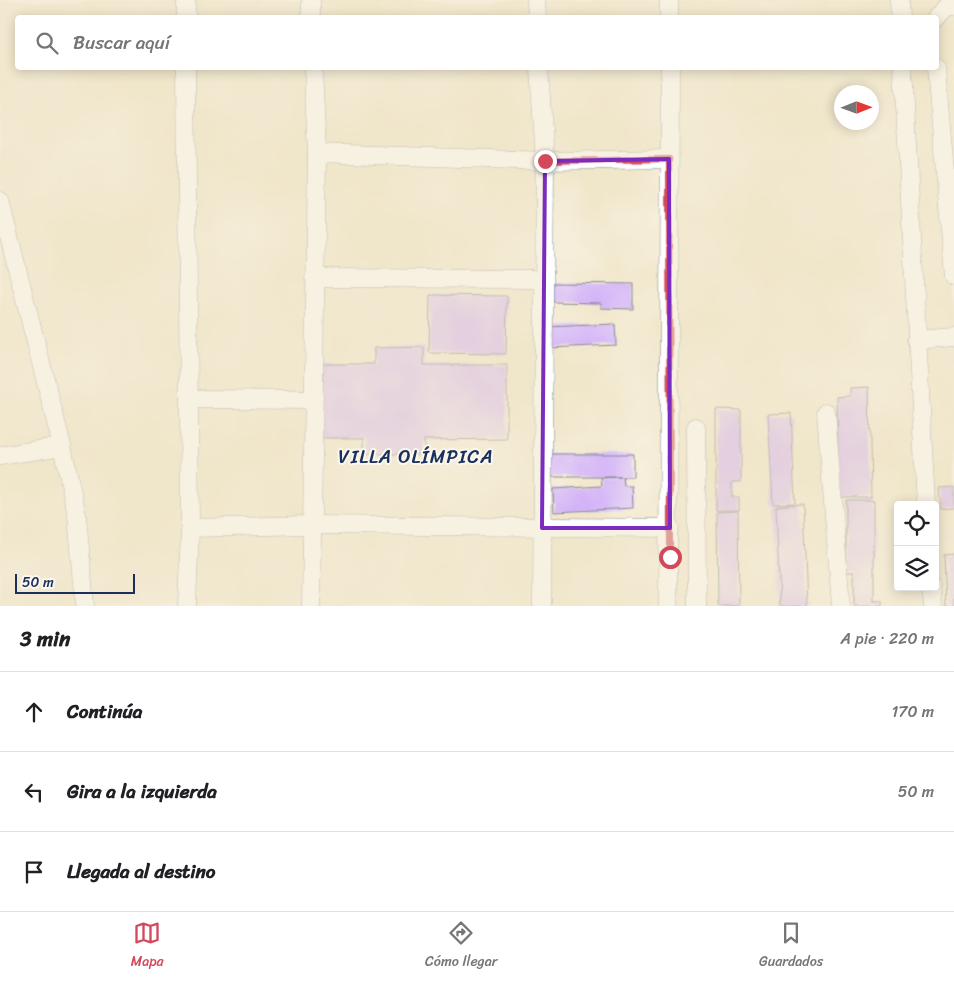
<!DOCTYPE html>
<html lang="es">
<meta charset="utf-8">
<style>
:root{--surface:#fff;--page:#f6f6f6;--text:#202124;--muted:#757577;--line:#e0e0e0;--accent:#d1495b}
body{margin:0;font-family:Sriracha,sans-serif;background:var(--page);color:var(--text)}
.controls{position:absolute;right:15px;bottom:15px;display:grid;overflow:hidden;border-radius:5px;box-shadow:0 2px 12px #0003}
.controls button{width:45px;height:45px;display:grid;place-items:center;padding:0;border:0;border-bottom:1px solid var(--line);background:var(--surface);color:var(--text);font:25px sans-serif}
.compass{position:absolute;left:834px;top:85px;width:45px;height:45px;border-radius:50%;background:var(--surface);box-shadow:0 2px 12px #0003;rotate:89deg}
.scale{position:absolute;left:15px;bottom:12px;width:120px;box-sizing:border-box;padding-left:5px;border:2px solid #1b2f5e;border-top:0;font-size:14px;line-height:18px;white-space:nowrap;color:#1b2f5e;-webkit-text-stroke:4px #fbf7ec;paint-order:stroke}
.stop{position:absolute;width:15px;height:15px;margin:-11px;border:4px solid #d1495b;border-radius:50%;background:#fff}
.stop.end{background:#d1495b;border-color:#fff;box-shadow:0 1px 5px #0008}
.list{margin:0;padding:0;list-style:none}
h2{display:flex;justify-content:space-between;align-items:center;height:65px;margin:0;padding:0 20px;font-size:21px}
h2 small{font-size:16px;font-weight:400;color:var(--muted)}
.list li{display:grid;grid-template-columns:32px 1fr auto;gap:15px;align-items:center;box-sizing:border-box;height:80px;padding:0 20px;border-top:1px solid var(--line)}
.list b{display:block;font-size:19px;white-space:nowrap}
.list em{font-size:16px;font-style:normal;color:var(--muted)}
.icon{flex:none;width:28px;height:28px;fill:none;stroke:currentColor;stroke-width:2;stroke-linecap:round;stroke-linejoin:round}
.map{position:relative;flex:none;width:954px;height:606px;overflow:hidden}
.search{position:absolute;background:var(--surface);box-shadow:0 2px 12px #0003;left:15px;right:15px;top:15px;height:55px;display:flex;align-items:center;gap:12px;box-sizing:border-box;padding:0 18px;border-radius:5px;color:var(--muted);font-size:19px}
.sheet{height:305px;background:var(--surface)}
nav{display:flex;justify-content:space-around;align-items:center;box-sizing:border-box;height:70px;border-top:1px solid var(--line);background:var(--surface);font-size:14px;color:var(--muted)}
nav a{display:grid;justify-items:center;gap:2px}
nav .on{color:var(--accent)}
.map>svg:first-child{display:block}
.building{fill:#d3b3f8}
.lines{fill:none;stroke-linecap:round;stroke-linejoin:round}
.minor-casing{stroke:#868a94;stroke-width:19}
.minor{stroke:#fff;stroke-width:18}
.route{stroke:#d1495b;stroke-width:6}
.marked{fill:none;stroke:#7b2cbf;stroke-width:4;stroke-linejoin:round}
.labels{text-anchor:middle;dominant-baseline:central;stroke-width:4;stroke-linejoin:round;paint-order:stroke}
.neighbourhood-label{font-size:19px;letter-spacing:1px;fill:#1b2f5e;stroke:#fbf7ec}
</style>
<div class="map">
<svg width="954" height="606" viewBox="0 0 954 606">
<rect width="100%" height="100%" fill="#fbf7ec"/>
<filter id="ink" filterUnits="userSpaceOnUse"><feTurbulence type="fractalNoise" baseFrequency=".02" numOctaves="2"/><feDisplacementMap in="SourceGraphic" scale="10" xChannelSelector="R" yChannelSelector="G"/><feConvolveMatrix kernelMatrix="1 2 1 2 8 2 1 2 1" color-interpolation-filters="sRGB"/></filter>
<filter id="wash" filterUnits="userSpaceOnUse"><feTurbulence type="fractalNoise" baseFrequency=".0096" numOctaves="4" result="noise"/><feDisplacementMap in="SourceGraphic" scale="20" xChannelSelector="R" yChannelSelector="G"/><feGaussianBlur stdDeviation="1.12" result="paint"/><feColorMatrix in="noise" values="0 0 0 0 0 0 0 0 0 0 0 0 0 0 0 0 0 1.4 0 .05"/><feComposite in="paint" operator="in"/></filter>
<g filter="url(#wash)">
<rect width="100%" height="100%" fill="#f0e6ca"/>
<g id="blocks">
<g class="building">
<polygon points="553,283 633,284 633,309 601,308 601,303 553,302"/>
<polygon points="430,295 507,296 506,354 429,353"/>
<polygon points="615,324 616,345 548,348 547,327"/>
<polygon points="424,347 424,365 507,365 507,439 424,440 424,454 364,454 364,438 317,438 316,364 374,364 374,348"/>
<polygon points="869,387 871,497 839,497 837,397 850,396 850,388"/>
<polygon points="716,409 741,410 741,482 732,482 732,497 739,497 739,510 716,510"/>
<polygon points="791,413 795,503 773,504 768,414"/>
<polygon points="547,454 633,454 633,477 623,477 624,486 632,486 633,508 554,512 553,489 602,486 601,478 621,477 547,477"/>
<polygon points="954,487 954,508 941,509 939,488"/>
<polygon points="846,500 874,500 874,601 882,601 882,606 854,606 854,572 846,572"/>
<polygon points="803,504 807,606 780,606 776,506"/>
<polygon points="738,511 739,606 718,606 717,512"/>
<polygon points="954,554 954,606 946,606 944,555"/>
</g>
</g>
</g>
<g filter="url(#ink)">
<use href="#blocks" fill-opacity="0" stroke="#868a94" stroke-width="1"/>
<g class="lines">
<g class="minor-casing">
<g id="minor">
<polyline points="186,0 186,18"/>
<polyline points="311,0 311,18"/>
<polyline points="536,0 537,18"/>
<polyline points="669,0 669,18"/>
<polyline points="899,0 900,18"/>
<polyline points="936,18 947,6 954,6"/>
<polyline points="186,68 190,528 187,606"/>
<polyline points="539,68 545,161 542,606"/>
<polyline points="903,68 926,505"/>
<polyline points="936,68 954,276"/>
<polyline points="317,153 545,161 669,159"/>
<polyline points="0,201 62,446 77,515 85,606"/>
<polyline points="314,278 533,279 543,281"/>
<polyline points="916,340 954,337"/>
<polyline points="190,399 313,400"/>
<polyline points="826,412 841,606"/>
<polyline points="696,427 697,606"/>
<polyline points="0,456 62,446"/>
<polyline points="190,528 310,525 670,528"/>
<polyline points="931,587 933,606"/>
<polyline points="311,606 317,153 313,68"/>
<polyline points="668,606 670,68"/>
</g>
</g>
<use href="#minor" class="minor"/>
</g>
</g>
<g class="lines" filter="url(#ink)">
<polyline class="route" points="545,161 669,159 670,557"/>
</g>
<path d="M0 0H954V606H0ZM669 159 670 528H542L545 161Z" fill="#f0e6ca" fill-opacity=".55" fill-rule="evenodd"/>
<path class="marked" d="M669 159 670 528H542L545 161Z"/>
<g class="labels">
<g class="neighbourhood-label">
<text x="416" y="456">VILLA OLÍMPICA</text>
</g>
</g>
</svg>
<div class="controls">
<button><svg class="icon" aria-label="locate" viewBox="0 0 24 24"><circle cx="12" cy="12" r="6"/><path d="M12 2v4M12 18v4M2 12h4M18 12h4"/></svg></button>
<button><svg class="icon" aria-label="layers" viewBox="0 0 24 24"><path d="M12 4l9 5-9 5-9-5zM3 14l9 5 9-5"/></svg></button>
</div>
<svg class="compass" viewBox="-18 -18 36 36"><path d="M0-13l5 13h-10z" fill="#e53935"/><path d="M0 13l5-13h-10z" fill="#757577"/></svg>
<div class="scale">50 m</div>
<div class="stop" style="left:670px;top:557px"></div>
<div class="stop end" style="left:545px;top:161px"></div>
<div class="search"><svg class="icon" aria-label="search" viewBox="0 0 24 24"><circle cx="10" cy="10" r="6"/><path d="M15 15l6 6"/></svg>Buscar aquí</div>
</div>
<section class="sheet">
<h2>3 min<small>A pie · 220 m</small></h2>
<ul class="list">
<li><svg class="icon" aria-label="ahead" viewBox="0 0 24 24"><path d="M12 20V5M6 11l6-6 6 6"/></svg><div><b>Continúa</b></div><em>170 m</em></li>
<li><svg class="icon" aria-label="left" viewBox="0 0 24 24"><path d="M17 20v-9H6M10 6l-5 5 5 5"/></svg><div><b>Gira a la izquierda</b></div><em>50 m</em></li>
<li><svg class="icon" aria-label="arrive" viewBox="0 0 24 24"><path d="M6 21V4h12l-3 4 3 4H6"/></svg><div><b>Llegada al destino</b></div></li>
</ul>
</section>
<nav>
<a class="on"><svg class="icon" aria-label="map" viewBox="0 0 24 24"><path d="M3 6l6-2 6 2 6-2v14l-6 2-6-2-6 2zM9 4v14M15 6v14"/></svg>Mapa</a>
<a><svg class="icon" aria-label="directions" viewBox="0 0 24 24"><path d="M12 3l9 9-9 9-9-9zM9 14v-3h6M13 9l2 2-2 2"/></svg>Cómo llegar</a>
<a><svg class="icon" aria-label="saved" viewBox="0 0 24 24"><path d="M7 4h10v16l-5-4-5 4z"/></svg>Guardados</a>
</nav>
